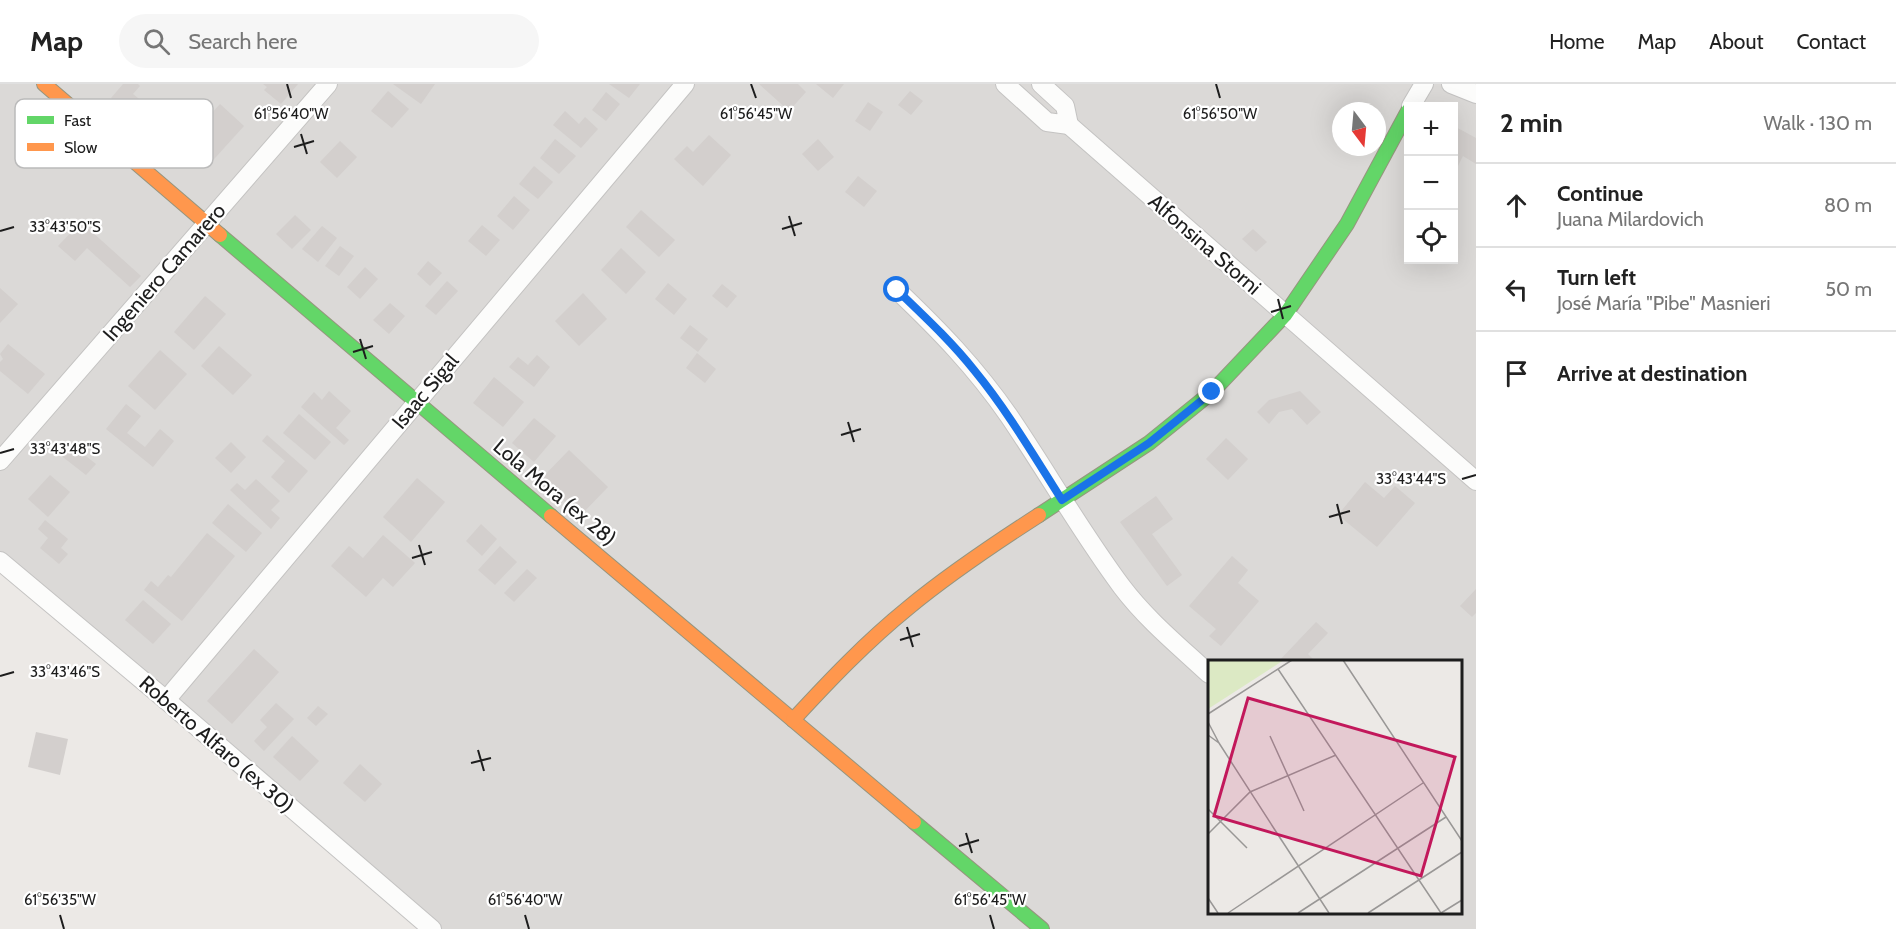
<!DOCTYPE html>
<meta charset="utf-8">
<style>
:root{--surface:#fff;--page:#f6f6f6;--text:#222;--muted:#767676;--line:#e0e0e0}
body{margin:0;font-family:Cabin,sans-serif;background:var(--page);color:var(--text)}
.controls{position:absolute;right:18px;top:18px;display:grid;overflow:hidden;border-radius:0px;box-shadow:0 6px 24px #0002}
.controls button{width:54px;height:54px;display:grid;place-items:center;padding:0;border:0;border-bottom:2px solid var(--line);background:var(--surface);color:var(--text);font:30px sans-serif}
.compass{position:absolute;left:1332px;top:18px;width:54px;height:54px;border-radius:50%;background:var(--surface);box-shadow:0 6px 24px #0002;rotate:164deg}
.stop{position:absolute;width:18px;height:18px;margin:-14px;border:4px solid #1a73e8;border-radius:50%;background:#fff}
.stop.end{background:#1a73e8;border-color:#fff;box-shadow:0 2px 6px #0008}
.list{margin:0;padding:0;list-style:none}
h2{display:flex;justify-content:space-between;align-items:center;height:78px;margin:0;padding:0 24px;font-size:26px}
h2 small{font-size:20px;font-weight:400;color:var(--muted)}
.list li{display:grid;grid-template-columns:39px 1fr auto;gap:18px;align-items:center;box-sizing:border-box;height:84px;padding:0 24px;border-top:2px solid var(--line)}
.list b{display:block;font-size:22px;white-space:nowrap}
.list p{margin:0;font-size:20px;white-space:nowrap;color:var(--muted)}
.list em{font-size:20px;font-style:normal;color:var(--muted)}
.icon{flex:none;width:33px;height:33px;fill:none;stroke:currentColor;stroke-width:2;stroke-linecap:round;stroke-linejoin:round}
.map{position:relative;flex:none;width:1476px;height:845px;overflow:hidden}
header{display:flex;align-items:center;gap:36px;box-sizing:border-box;height:84px;padding:0 30px;background:var(--surface);border-bottom:2px solid var(--line)}
header strong{font-size:28px}
nav{display:flex;gap:33px;margin-inline-start:auto;font-size:21px}
.search{width:420px;height:54px;background:var(--page);display:flex;align-items:center;gap:15px;box-sizing:border-box;padding:0 21px;border-radius:33px;color:var(--muted);font-size:22px}
main{display:flex}
aside{flex:1;background:var(--surface)}
.map>svg:first-child{display:block}
.residential{fill:#dbd9d7;fill-rule:evenodd}
.building{fill:#d3cfcd}
.lines{fill:none;stroke-linecap:round;stroke-linejoin:round}
.street-casing{stroke:#c4c3c2;stroke-width:20}
.fast-casing{stroke:#96957e;stroke-width:16}
.slow-casing{stroke:#96957e;stroke-width:16}
.street{stroke:#fcfcfb;stroke-width:18}
.fast{stroke:#63d668;stroke-width:14}
.slow{stroke:#ff974d;stroke-width:14}
.route{stroke:#1a73e8;stroke-width:8}
.ticks{fill:none;stroke:#1d1d1d;stroke-width:2}
.labels{text-anchor:middle;dominant-baseline:central;stroke-width:4.5;stroke-linejoin:round;paint-order:stroke}
.street-label{font-size:21px;fill:#1d1d1d;stroke:#fff}
.inset-road{fill:none;stroke:#999796;stroke-width:1.5}
.view{fill:#c2185b;fill-opacity:0.15;stroke:#c2185b;stroke-width:3}
.inset-edge{fill:none;stroke:#1d1d1d;stroke-width:3}
.key{fill:#fff;stroke:#bbb;stroke-width:1.5}
.key-label{font-size:16px;fill:#1d1d1d}
.ticks-label{font-size:15px;text-anchor:middle;fill:#1d1d1d;stroke:#fff;stroke-width:4.5;stroke-linejoin:round;paint-order:stroke}
</style>
<header>
<strong>Map</strong>
<div class="search"><svg class="icon" aria-label="search" viewBox="0 0 24 24"><circle cx="10" cy="10" r="6"/><path d="M15 15l6 6"/></svg>Search here</div>
<nav><a>Home</a><a>Map</a><a>About</a><a>Contact</a></nav>
</header>
<main>
<div class="map">
<svg width="1476" height="845" viewBox="0 0 1476 845">
<rect width="100%" height="100%" fill="#ece9e6"/>
<path class="residential" d="M0 0H1476V845H432L0 477ZM1408 22H1454V176H1408ZM1341 27H1377V63H1341ZM1209 578H1460V828H1209Z"/>
<g class="building">
<polygon points="123,0 138,0 140,2 133,10 143,18 131,31 111,14"/>
<polygon points="263,0 298,0 281,20 264,6 267,3"/>
<polygon points="393,0 435,0 421,20"/>
<polygon points="609,0 640,0 629,14"/>
<polygon points="759,0 798,0 806,8 789,27"/>
<polygon points="816,0 844,0 833,14"/>
<polygon points="388,7 409,25 392,44 371,27"/>
<polygon points="910,7 923,17 911,31 898,21"/>
<polygon points="606,8 620,20 606,37 592,26"/>
<polygon points="868,18 883,28 870,47 855,37"/>
<polygon points="220,20 244,42 206,84 182,62"/>
<polygon points="565,27 579,40 585,33 598,45 581,64 553,41"/>
<polygon points="1454,42 1476,54 1476,80 1463,72 1454,90"/>
<polygon points="709,51 731,71 703,102 674,75 687,62 693,68"/>
<polygon points="555,55 576,72 559,90 540,74"/>
<polygon points="818,55 834,73 818,87 802,70"/>
<polygon points="340,57 357,73 337,94 320,78"/>
<polygon points="534,82 553,98 538,115 519,100"/>
<polygon points="858,92 877,107 864,123 845,108"/>
<polygon points="514,112 530,126 513,146 497,132"/>
<polygon points="641,126 675,156 659,173 626,143"/>
<polygon points="295,131 311,146 292,165 276,150"/>
<polygon points="81,138 141,192 130,203 87,164 75,177 58,162"/>
<polygon points="482,141 500,156 486,172 468,157"/>
<polygon points="322,142 337,154 318,178 302,165"/>
<polygon points="1253,145 1267,158 1256,168 1242,155"/>
<polygon points="340,162 354,172 339,192 325,182"/>
<polygon points="621,164 646,188 626,210 601,186"/>
<polygon points="428,177 442,189 430,202 417,190"/>
<polygon points="365,183 378,195 360,215 347,203"/>
<polygon points="447,197 458,207 436,231 425,222"/>
<polygon points="668,199 687,215 674,231 655,215"/>
<polygon points="722,200 737,212 727,224 712,212"/>
<polygon points="0,204 18,220 0,239"/>
<polygon points="583,209 607,235 579,262 555,237"/>
<polygon points="205,212 226,230 194,266 174,248"/>
<polygon points="390,219 405,232 389,250 373,236"/>
<polygon points="690,241 708,255 698,268 680,254"/>
<polygon points="8,260 45,290 28,310 0,287 0,278 3,275 0,270"/>
<polygon points="219,262 252,291 233,311 201,282"/>
<polygon points="160,266 187,290 155,326 128,302"/>
<polygon points="697,269 716,285 705,299 686,284"/>
<polygon points="537,271 550,283 534,303 509,283 518,273 528,281"/>
<polygon points="494,293 524,318 503,343 473,319"/>
<polygon points="329,307 351,327 336,344 349,356 344,361 301,323 314,308 322,316"/>
<polygon points="1300,307 1321,328 1307,341 1292,325 1279,328 1269,340 1257,328 1269,316"/>
<polygon points="126,320 141,332 127,349 145,363 160,345 174,357 153,383 106,345"/>
<polygon points="299,330 331,358 315,376 283,349"/>
<polygon points="534,334 556,352 534,378 512,359"/>
<polygon points="267,351 308,387 289,409 271,393 285,377 262,357"/>
<polygon points="1226,354 1248,375 1228,396 1206,375"/>
<polygon points="68,358 96,380 86,391 59,370"/>
<polygon points="231,358 246,373 231,389 215,374"/>
<polygon points="569,366 608,403 580,432 541,395"/>
<polygon points="50,391 70,408 48,433 28,415"/>
<polygon points="417,394 445,418 411,458 383,433"/>
<polygon points="256,395 280,417 271,426 280,434 271,445 230,406 237,399 245,406"/>
<polygon points="1365,398 1384,414 1395,402 1415,419 1377,463 1338,431"/>
<polygon points="1156,412 1173,435 1152,450 1182,491 1167,502 1120,438"/>
<polygon points="228,420 262,449 246,468 212,439"/>
<polygon points="45,436 68,455 61,464 68,470 59,480 40,464 48,454 38,445"/>
<polygon points="481,440 497,455 482,472 466,457"/>
<polygon points="207,449 235,472 182,537 144,506 151,497 158,503 168,491 171,493"/>
<polygon points="383,451 415,479 393,503 383,494 366,513 331,482 349,462 363,474"/>
<polygon points="500,462 517,478 495,501 478,486"/>
<polygon points="1232,472 1248,486 1238,499 1259,517 1221,562 1209,552 1216,545 1189,522"/>
<polygon points="527,485 537,494 514,518 504,509"/>
<polygon points="1476,505 1476,529 1472,533 1460,522"/>
<polygon points="143,516 171,540 153,560 125,536"/>
<polygon points="1316,538 1328,549 1308,570 1316,578 1278,578"/>
<polygon points="254,565 279,588 232,640 207,617"/>
<polygon points="276,619 294,635 264,667 254,657 267,643 260,636"/>
<polygon points="318,622 328,630 316,642 307,634"/>
<polygon points="36,648 68,655 60,691 28,683"/>
<polygon points="292,652 319,677 300,697 273,673"/>
<polygon points="360,680 382,700 365,718 343,699"/>
</g>
<g class="lines">
<g class="street-casing">
<g id="street">
<polyline points="1005,0 1047,38 1069,41 1065,22 1041,0"/>
<polyline points="1451,0 1476,10"/>
<polyline points="1411,22 1424,0"/>
<polyline points="1069,41 1476,397"/>
<path d="M897 206C939 246 975 283 1009 332 1047 388 1081 448 1122 503 1147 536 1179 562 1209 590"/>
<polyline points="0,377 328,0"/>
<polyline points="0,477 166,616 432,845"/>
<polyline points="166,616 685,0"/>
</g>
</g>
<g class="fast-casing">
<g id="fast">
<polyline points="220,151 551,432"/>
<polyline points="1039,431 1149,359 1212,308 1285,231 1347,140 1408,27"/>
<polyline points="914,738 1042,845"/>
</g>
</g>
<g class="slow-casing">
<g id="slow">
<polyline points="44,0 220,151"/>
<polyline points="551,432 914,738"/>
<path d="M793 636C829 597 866 558 908 524 949 490 994 460 1039 431"/>
</g>
</g>
<use href="#street" class="street"/>
<use href="#fast" class="fast"/>
<use href="#slow" class="slow"/>
</g>
<g class="lines">
<path class="route" d="M897 206C924 232 951 257 974 286 1007 326 1034 372 1062 416L1149 359 1212 308"/>
</g>
<path class="ticks" d="M287 0 291 14M751 0 756 14M1216 0 1220 14M301 50 307 70M294 63 314 57M789 132 795 152M782 145 802 139M0 147 14 143M1278 215 1283 235M1271 228 1291 222M360 255 366 275M353 268 373 262M848 338 854 358M841 351 861 345M0 369 14 365M1462 395 1476 391M1337 420 1342 440M1329 433 1350 427M419 461 425 481M412 474 432 468M907 543 913 563M900 556 920 550M0 592 14 588M478 666 484 687M471 679 491 674M966 749 972 769M959 762 979 756M60 831 64 845M525 831 529 845M990 831 994 845"/>
<g class="labels">
<g class="street-label">
<text transform="translate(1205 160) rotate(41)">Alfonsina Storni</text>
<text transform="translate(164 188) rotate(-49)">Ingeniero Camarero</text>
<text transform="translate(425 307) rotate(-50)">Isaac Sigal</text>
<text transform="translate(555 408) rotate(40)">Lola Mora (ex 28)</text>
<text transform="translate(217 660) rotate(41)">Roberto Alfaro (ex 30)</text>
</g>
</g>
<g transform="translate(1208 576)">
<rect width="254" height="254" fill="#ece9e6"/>
<path d="M0 0H76L0 49Z" fill="#dce9c4"/>
<path class="inset-road" d="M135 0 254 181M70 9 233 253M0 54 84 0M0 62 11 83 0 75M62 76 96 151M11 83 65 167M0 149 39 188M0 174 42 132 128 95M74 181 65 167 121 253M0 238 10 253M20 253 215 123M90 253 238 157M160 253 254 192M233 253 254 240"/>
<path class="view" d="M40 38 247 97 213 216 6 156Z"/>
<rect width="254" height="254" class="inset-edge"/>
</g>
<rect x="15" y="15" width="198" height="69" rx="9" class="key"/>
<rect x="27" y="32" width="27" height="8" fill="#63d668"/>
<rect x="27" y="59" width="27" height="8" fill="#ff974d"/>
<g class="key-label">
<text x="64" y="42">Fast</text>
<text x="64" y="69">Slow</text>
</g>
<g class="ticks-label">
<text x="291" y="35">61°56'40"W</text>
<text x="756" y="35">61°56'45"W</text>
<text x="1220" y="35">61°56'50"W</text>
<text x="65" y="148">33°43'50"S</text>
<text x="65" y="370">33°43'48"S</text>
<text x="1411" y="400">33°43'44"S</text>
<text x="65" y="593">33°43'46"S</text>
<text x="60" y="821">61°56'35"W</text>
<text x="525" y="821">61°56'40"W</text>
<text x="990" y="821">61°56'45"W</text>
</g>
</svg>
<div class="controls">
<button>+</button>
<button>−</button>
<button><svg class="icon" aria-label="locate" viewBox="0 0 24 24"><circle cx="12" cy="12" r="6"/><path d="M12 2v4M12 18v4M2 12h4M18 12h4"/></svg></button>
</div>
<svg class="compass" viewBox="-18 -18 36 36"><path d="M0-13l5 13h-10z" fill="#e53935"/><path d="M0 13l5-13h-10z" fill="#767676"/></svg>
<div class="stop" style="left:897px;top:206px"></div>
<div class="stop end" style="left:1212px;top:308px"></div>
</div>
<aside>
<h2>2 min<small>Walk · 130 m</small></h2>
<ul class="list">
<li><svg class="icon" aria-label="ahead" viewBox="0 0 24 24"><path d="M12 20V5M6 11l6-6 6 6"/></svg><div><b>Continue</b><p>Juana Milardovich</p></div><em>80 m</em></li>
<li><svg class="icon" aria-label="left" viewBox="0 0 24 24"><path d="M17 20v-9H6M10 6l-5 5 5 5"/></svg><div><b>Turn left</b><p>José María &quot;Pibe&quot; Masnieri</p></div><em>50 m</em></li>
<li><svg class="icon" aria-label="arrive" viewBox="0 0 24 24"><path d="M6 21V4h12l-3 4 3 4H6"/></svg><div><b>Arrive at destination</b></div></li>
</ul>
</aside>
</main>
